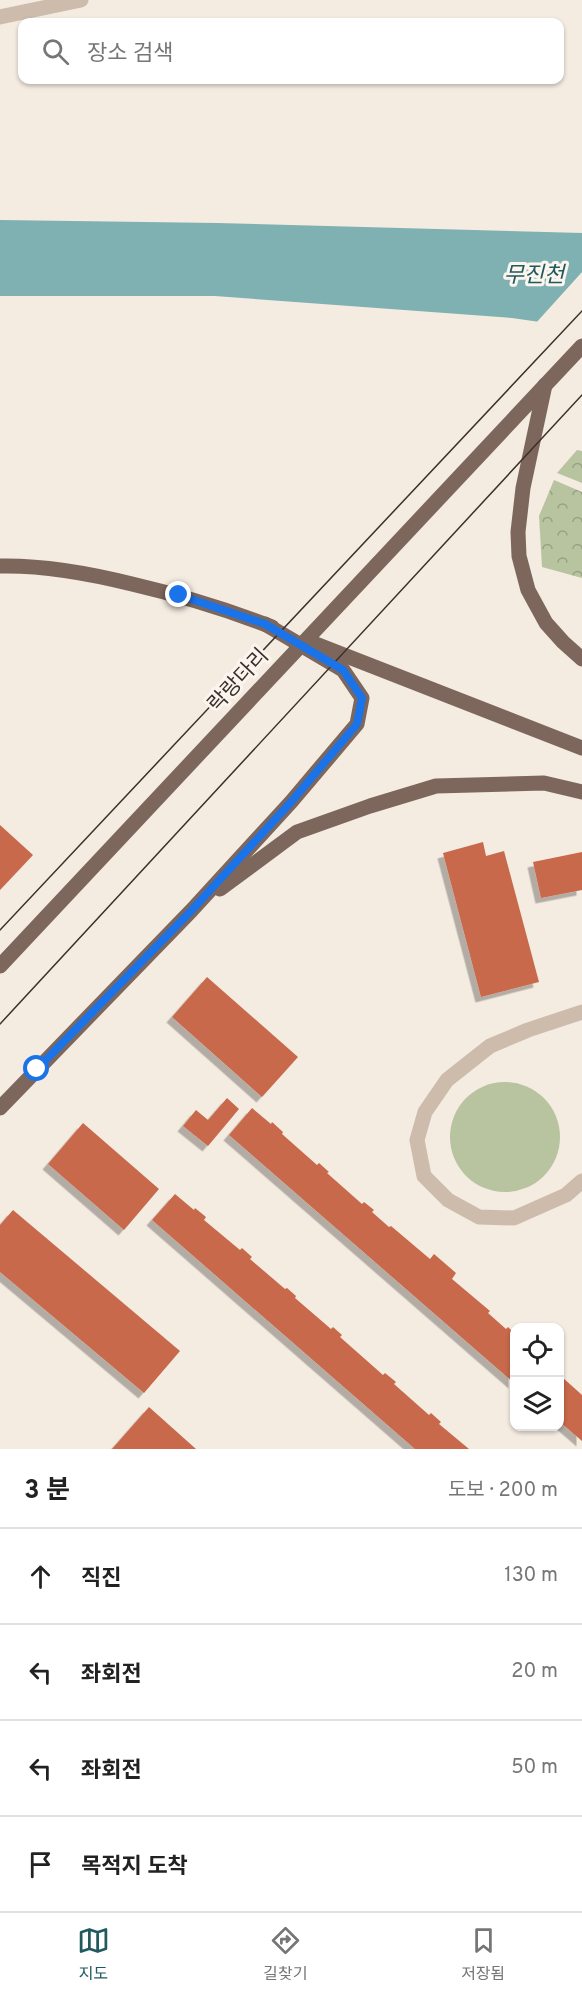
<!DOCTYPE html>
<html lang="ko">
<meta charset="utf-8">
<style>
:root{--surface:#fff;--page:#f2f2f2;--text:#222;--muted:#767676;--line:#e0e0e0;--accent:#1f5a5e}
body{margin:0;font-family:Overpass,"Noto Sans KR",sans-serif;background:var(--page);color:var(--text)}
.controls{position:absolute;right:18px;bottom:18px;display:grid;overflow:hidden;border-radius:12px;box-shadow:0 2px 4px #0004}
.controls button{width:54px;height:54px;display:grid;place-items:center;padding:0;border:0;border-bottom:2px solid var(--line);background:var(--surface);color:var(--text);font:30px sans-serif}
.stop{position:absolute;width:18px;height:18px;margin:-14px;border:4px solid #1a73e8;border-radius:50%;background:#fff}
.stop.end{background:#1a73e8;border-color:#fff;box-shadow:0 2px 6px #0008}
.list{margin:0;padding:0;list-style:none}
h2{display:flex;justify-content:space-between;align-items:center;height:78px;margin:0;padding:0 24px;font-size:26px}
h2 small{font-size:20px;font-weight:400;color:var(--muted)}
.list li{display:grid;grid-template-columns:39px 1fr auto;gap:18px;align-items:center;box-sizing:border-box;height:96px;padding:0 24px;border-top:2px solid var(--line)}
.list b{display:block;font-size:22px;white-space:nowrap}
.list em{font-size:20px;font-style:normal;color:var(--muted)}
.icon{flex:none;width:33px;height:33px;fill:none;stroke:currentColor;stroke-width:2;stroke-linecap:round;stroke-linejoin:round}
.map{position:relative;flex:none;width:582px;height:1449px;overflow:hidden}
.search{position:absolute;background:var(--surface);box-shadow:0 2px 4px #0004;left:18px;right:18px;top:18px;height:66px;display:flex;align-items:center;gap:15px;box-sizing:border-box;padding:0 21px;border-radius:12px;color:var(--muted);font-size:22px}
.sheet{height:462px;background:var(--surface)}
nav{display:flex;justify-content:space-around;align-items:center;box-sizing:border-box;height:84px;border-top:2px solid var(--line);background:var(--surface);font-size:16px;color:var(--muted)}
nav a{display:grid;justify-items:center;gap:3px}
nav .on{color:var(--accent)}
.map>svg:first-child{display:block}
.green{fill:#b8c4a0}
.forest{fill:url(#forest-crowns)}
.water{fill:#7fb0b2}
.pier{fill:#f4ebe1}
.building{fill:#c8694b;filter:url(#shadow)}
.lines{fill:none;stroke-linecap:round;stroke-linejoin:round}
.minor{stroke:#cdbbac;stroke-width:15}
.major{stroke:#7d675c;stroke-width:15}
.tram{stroke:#3b302b;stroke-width:1.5}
.major-bridge{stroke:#7d675c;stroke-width:15}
.route{stroke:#1a73e8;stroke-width:8}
.labels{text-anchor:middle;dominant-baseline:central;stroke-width:6;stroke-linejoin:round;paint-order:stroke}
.street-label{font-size:21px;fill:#3b302b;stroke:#fbf5ee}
.water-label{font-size:22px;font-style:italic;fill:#1f5a5e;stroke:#fbf5ee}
</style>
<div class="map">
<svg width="582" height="1449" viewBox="0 0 582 1449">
<defs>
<pattern id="forest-crowns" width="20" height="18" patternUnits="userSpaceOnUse" patternTransform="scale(1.5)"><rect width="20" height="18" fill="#b8c4a0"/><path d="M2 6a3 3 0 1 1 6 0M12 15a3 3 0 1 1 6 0" fill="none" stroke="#97a083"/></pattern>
<filter id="shadow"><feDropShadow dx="-5.5" dy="5.5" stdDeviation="0" flood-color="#0004"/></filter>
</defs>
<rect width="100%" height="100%" fill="#f4ebe1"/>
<circle class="green" cx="505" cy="1137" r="55"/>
<g class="forest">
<polygon points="577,450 582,451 582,483 557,473"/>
<polygon points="554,480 582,492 582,578 542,567 539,516"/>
</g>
<polygon class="water" points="0,220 217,223 582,233 582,328 512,318 215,296 0,296"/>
<polygon class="pier" points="582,272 582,331 535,324"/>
<g class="building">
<polygon points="0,825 33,855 0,890"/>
<polygon points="483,842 486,856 504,851 539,982 481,997 443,853"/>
<polygon points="582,852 582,890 541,898 533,862"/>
<polygon points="207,977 298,1057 262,1097 172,1017"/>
<polygon points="227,1098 239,1109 208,1146 183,1126 196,1110 208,1120"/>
<polygon points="252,1108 271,1124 272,1122 283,1132 282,1134 317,1165 319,1163 329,1172 327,1173 362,1204 364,1202 374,1210 372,1212 389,1227 391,1226 430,1259 434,1254 456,1273 452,1279 490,1311 488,1313 506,1329 508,1327 514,1333 514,1383 229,1135"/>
<polygon points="83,1123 159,1189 124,1230 48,1164"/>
<polygon points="175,1194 194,1210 195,1208 206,1217 204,1220 240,1250 242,1248 252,1257 250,1259 285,1289 287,1288 296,1296 295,1298 331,1329 333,1327 342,1335 340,1337 383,1375 385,1373 396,1382 394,1384 429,1415 431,1413 441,1422 439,1424 469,1449 415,1449 152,1220"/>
<polygon points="13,1210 180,1351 144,1393 0,1272 0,1225"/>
<polygon points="560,1372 563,1375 562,1377 582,1395 582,1441 560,1422"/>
<polygon points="149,1407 196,1449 112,1449"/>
</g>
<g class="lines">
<g class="minor">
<polyline points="0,17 81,0"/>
<polyline points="582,1012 528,1030 490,1046 447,1080 425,1112 417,1140 424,1176 448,1200 479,1217 514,1218 566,1195 582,1181"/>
</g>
<g class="major">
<polyline points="545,385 523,488 518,532 519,556 528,590 546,623 563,642 582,659"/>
<path d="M0 566C45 565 88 573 132 584 179 595 226 609 272 627"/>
<polyline points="308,641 582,748"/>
<polyline points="220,889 297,832 370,806 436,786 544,783 582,792"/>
<polyline points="0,1108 191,911 291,802 357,724 362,698 343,670 265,624"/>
</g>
<g class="tram">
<polyline points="0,930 582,311"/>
<polyline points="0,1024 582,395"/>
</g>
<polyline class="major-bridge" points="0,966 582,346"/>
</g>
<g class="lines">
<polyline class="route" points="37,1069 191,911 291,802 357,724 362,698 343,670 265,624 179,595"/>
</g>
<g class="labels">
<g class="street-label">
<text transform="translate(239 681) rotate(-47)">락랑다리</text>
</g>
<g class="water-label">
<text x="534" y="276">무진천</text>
</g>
</g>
</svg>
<div class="controls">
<button><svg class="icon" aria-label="locate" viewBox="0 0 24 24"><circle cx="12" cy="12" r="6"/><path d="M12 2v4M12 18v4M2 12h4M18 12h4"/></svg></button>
<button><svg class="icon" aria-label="layers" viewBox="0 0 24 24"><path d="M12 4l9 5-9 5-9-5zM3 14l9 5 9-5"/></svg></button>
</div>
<div class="stop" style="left:37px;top:1069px"></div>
<div class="stop end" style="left:179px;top:595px"></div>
<div class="search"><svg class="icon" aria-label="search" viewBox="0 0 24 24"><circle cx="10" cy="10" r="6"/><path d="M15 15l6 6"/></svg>장소 검색</div>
</div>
<section class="sheet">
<h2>3 분<small>도보 · 200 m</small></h2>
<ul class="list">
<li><svg class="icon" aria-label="ahead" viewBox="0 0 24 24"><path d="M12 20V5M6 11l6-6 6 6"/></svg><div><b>직진</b></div><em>130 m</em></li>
<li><svg class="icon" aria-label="left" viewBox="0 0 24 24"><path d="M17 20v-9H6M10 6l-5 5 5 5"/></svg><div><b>좌회전</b></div><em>20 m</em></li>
<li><svg class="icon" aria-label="left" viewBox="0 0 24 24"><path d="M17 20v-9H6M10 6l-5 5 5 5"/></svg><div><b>좌회전</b></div><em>50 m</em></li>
<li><svg class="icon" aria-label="arrive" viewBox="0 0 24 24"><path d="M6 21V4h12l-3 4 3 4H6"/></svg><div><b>목적지 도착</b></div></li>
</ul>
</section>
<nav>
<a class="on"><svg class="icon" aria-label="map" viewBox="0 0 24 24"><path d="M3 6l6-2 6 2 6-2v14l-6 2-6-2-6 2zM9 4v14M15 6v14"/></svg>지도</a>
<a><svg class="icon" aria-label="directions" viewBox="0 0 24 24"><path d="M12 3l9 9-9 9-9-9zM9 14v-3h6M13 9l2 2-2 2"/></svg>길찾기</a>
<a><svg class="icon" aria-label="saved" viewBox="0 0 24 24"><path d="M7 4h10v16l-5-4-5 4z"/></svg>저장됨</a>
</nav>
